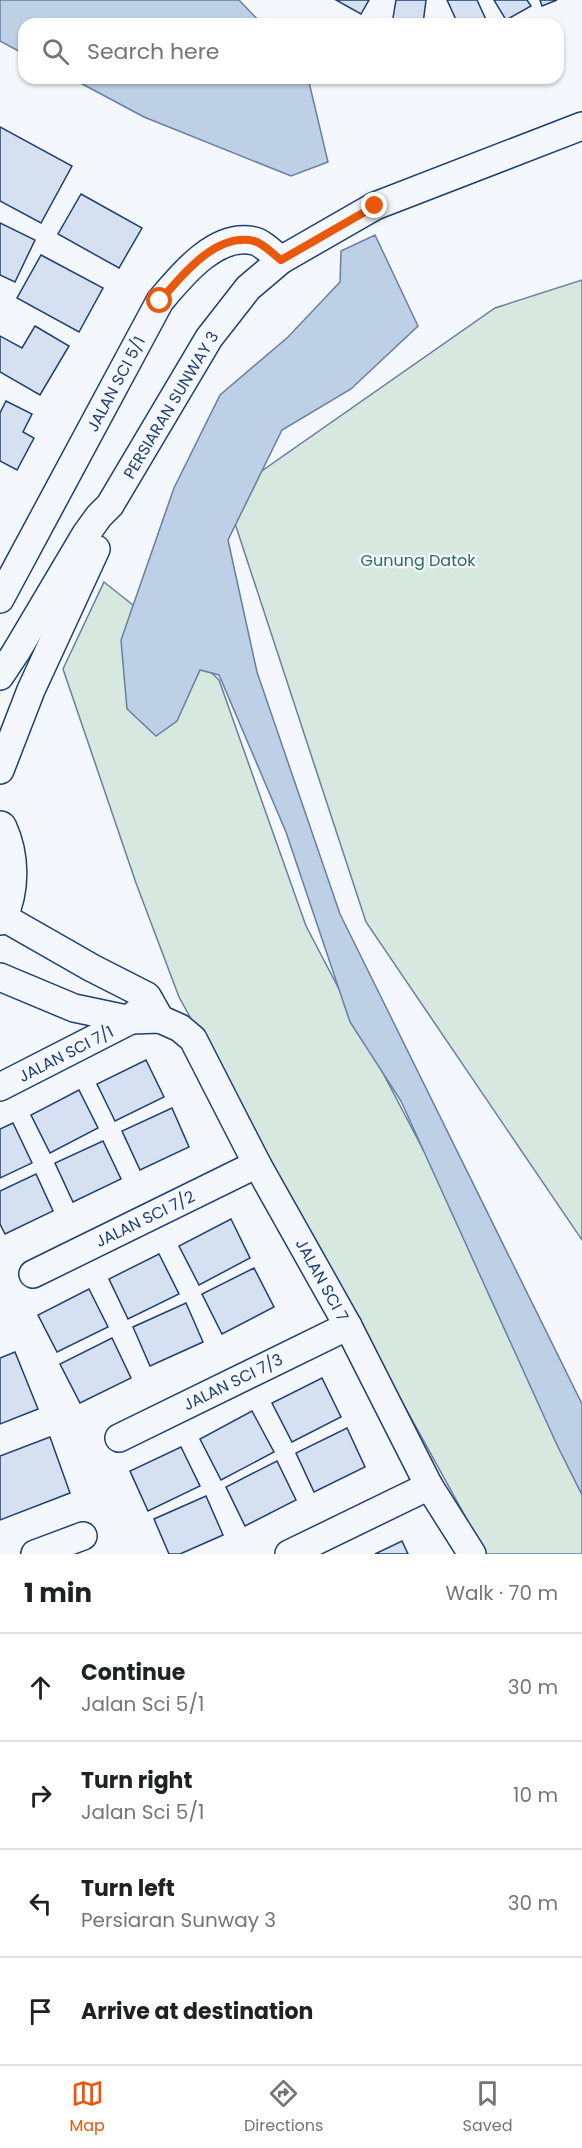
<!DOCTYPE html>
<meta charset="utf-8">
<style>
:root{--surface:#fff;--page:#f6f6f6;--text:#202124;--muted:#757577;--line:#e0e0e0;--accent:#ea580c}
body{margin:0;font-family:Poppins,sans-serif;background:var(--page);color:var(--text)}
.stop{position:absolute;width:18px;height:18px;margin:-14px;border:4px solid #ea580c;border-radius:50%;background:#fff}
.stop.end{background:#ea580c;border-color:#fff;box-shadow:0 2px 6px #0008}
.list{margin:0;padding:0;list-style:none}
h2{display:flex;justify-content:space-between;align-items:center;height:78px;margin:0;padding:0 24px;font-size:26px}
h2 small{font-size:20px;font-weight:400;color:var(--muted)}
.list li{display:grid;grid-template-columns:39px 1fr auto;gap:18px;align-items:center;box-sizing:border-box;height:108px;padding:0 24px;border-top:2px solid var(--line)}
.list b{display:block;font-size:22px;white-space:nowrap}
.list p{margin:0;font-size:20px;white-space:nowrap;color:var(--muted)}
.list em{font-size:20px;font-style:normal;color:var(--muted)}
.icon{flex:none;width:33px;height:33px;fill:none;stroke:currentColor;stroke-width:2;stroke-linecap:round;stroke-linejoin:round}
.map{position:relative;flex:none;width:582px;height:1554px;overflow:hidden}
.search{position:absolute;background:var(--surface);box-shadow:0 2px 4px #0004;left:18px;right:18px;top:18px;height:66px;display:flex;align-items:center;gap:15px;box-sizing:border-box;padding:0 21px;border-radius:18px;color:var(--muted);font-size:22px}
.sheet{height:510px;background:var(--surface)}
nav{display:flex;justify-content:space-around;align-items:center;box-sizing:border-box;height:84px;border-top:2px solid var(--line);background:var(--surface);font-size:16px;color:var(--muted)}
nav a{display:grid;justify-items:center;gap:3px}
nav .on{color:var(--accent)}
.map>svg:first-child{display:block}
.green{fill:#d7e8df;stroke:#687fa3;stroke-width:1.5}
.water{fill:#bed0e5;stroke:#687fa3;stroke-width:1.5}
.building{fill:#d5e0f0;stroke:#1d3f73;stroke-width:1.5}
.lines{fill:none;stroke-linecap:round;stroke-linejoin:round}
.minor-casing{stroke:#1d3f73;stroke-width:30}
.major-casing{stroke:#1d3f73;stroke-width:36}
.minor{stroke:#f4f7fb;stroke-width:27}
.major{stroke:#f4f7fb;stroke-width:33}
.route{stroke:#ea580c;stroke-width:8}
.labels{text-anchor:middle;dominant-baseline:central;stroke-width:4.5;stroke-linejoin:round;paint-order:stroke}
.street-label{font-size:16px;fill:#1d3f73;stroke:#f4f7fb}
.park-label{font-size:16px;fill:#2c6c60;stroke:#f4f7fb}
</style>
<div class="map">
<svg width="582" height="1554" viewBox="0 0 582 1554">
<rect width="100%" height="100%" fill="#f4f7fb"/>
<g class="green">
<polygon points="582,280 582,1240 366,922 226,496 495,308"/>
<polygon points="104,582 177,640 219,680 306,926 461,1222 582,1491 582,1554 486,1554 179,997 136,883 63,669"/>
</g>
<g class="water">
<polygon points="0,0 239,0 262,24 24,24 24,54 0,41"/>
<polygon points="71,78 308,78 328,162 291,176 144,117"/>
<polygon points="375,235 418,326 351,389 282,430 228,540 257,672 340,914 582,1404 582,1495 557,1445 401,1101 350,1022 286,832 219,675 200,670 177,721 156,736 127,709 121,640 174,488 220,395 288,337 340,282 341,251"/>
</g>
<g class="building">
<polygon points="336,0 369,0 361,14"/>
<polygon points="396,0 426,0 423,24 392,24"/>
<polygon points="447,0 477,0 488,24 458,24"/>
<polygon points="494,0 527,0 531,6 506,20"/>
<polygon points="540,0 557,0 542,6"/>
<polygon points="0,127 72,166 41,223 0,201"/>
<polygon points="81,194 142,228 119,268 58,234"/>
<polygon points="0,223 35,240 15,282 0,275"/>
<polygon points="41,255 103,288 79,332 17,298"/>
<polygon points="35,326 69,346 40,395 0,372 0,336 22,348"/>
<polygon points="6,401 32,414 23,432 34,438 17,470 0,461 0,413"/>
<polygon points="146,1060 164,1097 115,1121 97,1084"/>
<polygon points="79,1090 98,1128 50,1153 31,1115"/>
<polygon points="172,1108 189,1147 140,1170 122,1131"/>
<polygon points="13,1123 32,1163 0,1178 0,1129"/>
<polygon points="103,1141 121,1179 73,1202 55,1163"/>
<polygon points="36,1174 53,1211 5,1234 0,1224 0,1191"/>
<polygon points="231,1219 250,1258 199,1285 179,1246"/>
<polygon points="159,1254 179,1294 128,1319 109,1279"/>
<polygon points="254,1268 274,1307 222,1334 202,1294"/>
<polygon points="89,1289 108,1327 57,1352 38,1315"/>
<polygon points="186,1303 203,1342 150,1366 133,1327"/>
<polygon points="112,1338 131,1378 80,1403 60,1364"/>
<polygon points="15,1352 38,1409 0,1424 0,1358"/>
<polygon points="322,1378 341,1417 292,1442 272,1403"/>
<polygon points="252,1411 274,1452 221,1480 200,1439"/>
<polygon points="347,1428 365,1467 314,1492 296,1453"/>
<polygon points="50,1437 70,1493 0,1520 0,1456"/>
<polygon points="181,1447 200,1486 148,1511 130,1471"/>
<polygon points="277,1461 296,1500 245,1526 226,1487"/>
<polygon points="206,1496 223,1535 180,1554 169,1554 154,1519"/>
<polygon points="402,1541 408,1554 375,1554"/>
</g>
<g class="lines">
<g class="minor-casing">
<g id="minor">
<path d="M0 599 160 301C181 276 216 232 254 241 263 243 273 254 281 260"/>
<polyline points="0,676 16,652 86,534 99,516 110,505 209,338 248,288 281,260 375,206 582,126"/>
<polyline points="0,770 31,690 96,549"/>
<polyline points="1,916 92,968 147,996 160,1019"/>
<polyline points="0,977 74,1008 131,1020 160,1019 180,1028 193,1039 257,1164 348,1326 429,1486 472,1554"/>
<polyline points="0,1087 131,1020 135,1014"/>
<polyline points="33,1274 257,1164"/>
<polyline points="119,1438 348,1326"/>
<polyline points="35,1554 83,1536"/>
<polyline points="289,1554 429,1486"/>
</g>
</g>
<g class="major-casing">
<path id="major" d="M0 828C13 856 13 890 0 918"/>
</g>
<use href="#minor" class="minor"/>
<use href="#major" class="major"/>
</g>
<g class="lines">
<path class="route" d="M160 301C181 276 216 232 254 241 263 243 273 254 281 260L375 206"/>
</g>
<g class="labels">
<g class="street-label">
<text transform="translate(116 384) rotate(-62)">JALAN SCI 5/1</text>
<text transform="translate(171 405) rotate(-59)">PERSIARAN SUNWAY 3</text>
<text transform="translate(66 1054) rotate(-27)">JALAN SCI 7/1</text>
<text transform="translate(145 1219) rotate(-26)">JALAN SCI 7/2</text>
<text transform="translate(322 1280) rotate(61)">JALAN SCI 7</text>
<text transform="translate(233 1382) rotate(-26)">JALAN SCI 7/3</text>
</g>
<g class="park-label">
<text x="418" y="560">Gunung Datok</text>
</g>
</g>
</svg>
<div class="stop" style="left:160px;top:301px"></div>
<div class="stop end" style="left:375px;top:206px"></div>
<div class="search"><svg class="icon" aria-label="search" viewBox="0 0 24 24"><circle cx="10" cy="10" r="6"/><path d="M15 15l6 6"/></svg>Search here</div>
</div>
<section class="sheet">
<h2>1 min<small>Walk · 70 m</small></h2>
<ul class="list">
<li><svg class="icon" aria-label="ahead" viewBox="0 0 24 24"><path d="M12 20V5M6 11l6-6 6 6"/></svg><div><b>Continue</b><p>Jalan Sci 5/1</p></div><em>30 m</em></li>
<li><svg class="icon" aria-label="right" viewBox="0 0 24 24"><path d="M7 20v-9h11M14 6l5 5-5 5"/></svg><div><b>Turn right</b><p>Jalan Sci 5/1</p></div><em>10 m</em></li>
<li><svg class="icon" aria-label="left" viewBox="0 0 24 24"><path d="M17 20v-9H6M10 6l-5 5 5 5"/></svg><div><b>Turn left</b><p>Persiaran Sunway 3</p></div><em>30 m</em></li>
<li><svg class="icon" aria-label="arrive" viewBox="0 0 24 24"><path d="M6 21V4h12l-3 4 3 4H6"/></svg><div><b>Arrive at destination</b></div></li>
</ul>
</section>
<nav>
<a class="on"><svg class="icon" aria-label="map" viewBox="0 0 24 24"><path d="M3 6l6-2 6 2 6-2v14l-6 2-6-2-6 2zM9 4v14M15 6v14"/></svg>Map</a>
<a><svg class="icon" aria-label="directions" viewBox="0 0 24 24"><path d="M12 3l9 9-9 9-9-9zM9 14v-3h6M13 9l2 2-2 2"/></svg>Directions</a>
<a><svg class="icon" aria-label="saved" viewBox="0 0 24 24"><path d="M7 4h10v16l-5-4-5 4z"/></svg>Saved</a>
</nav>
